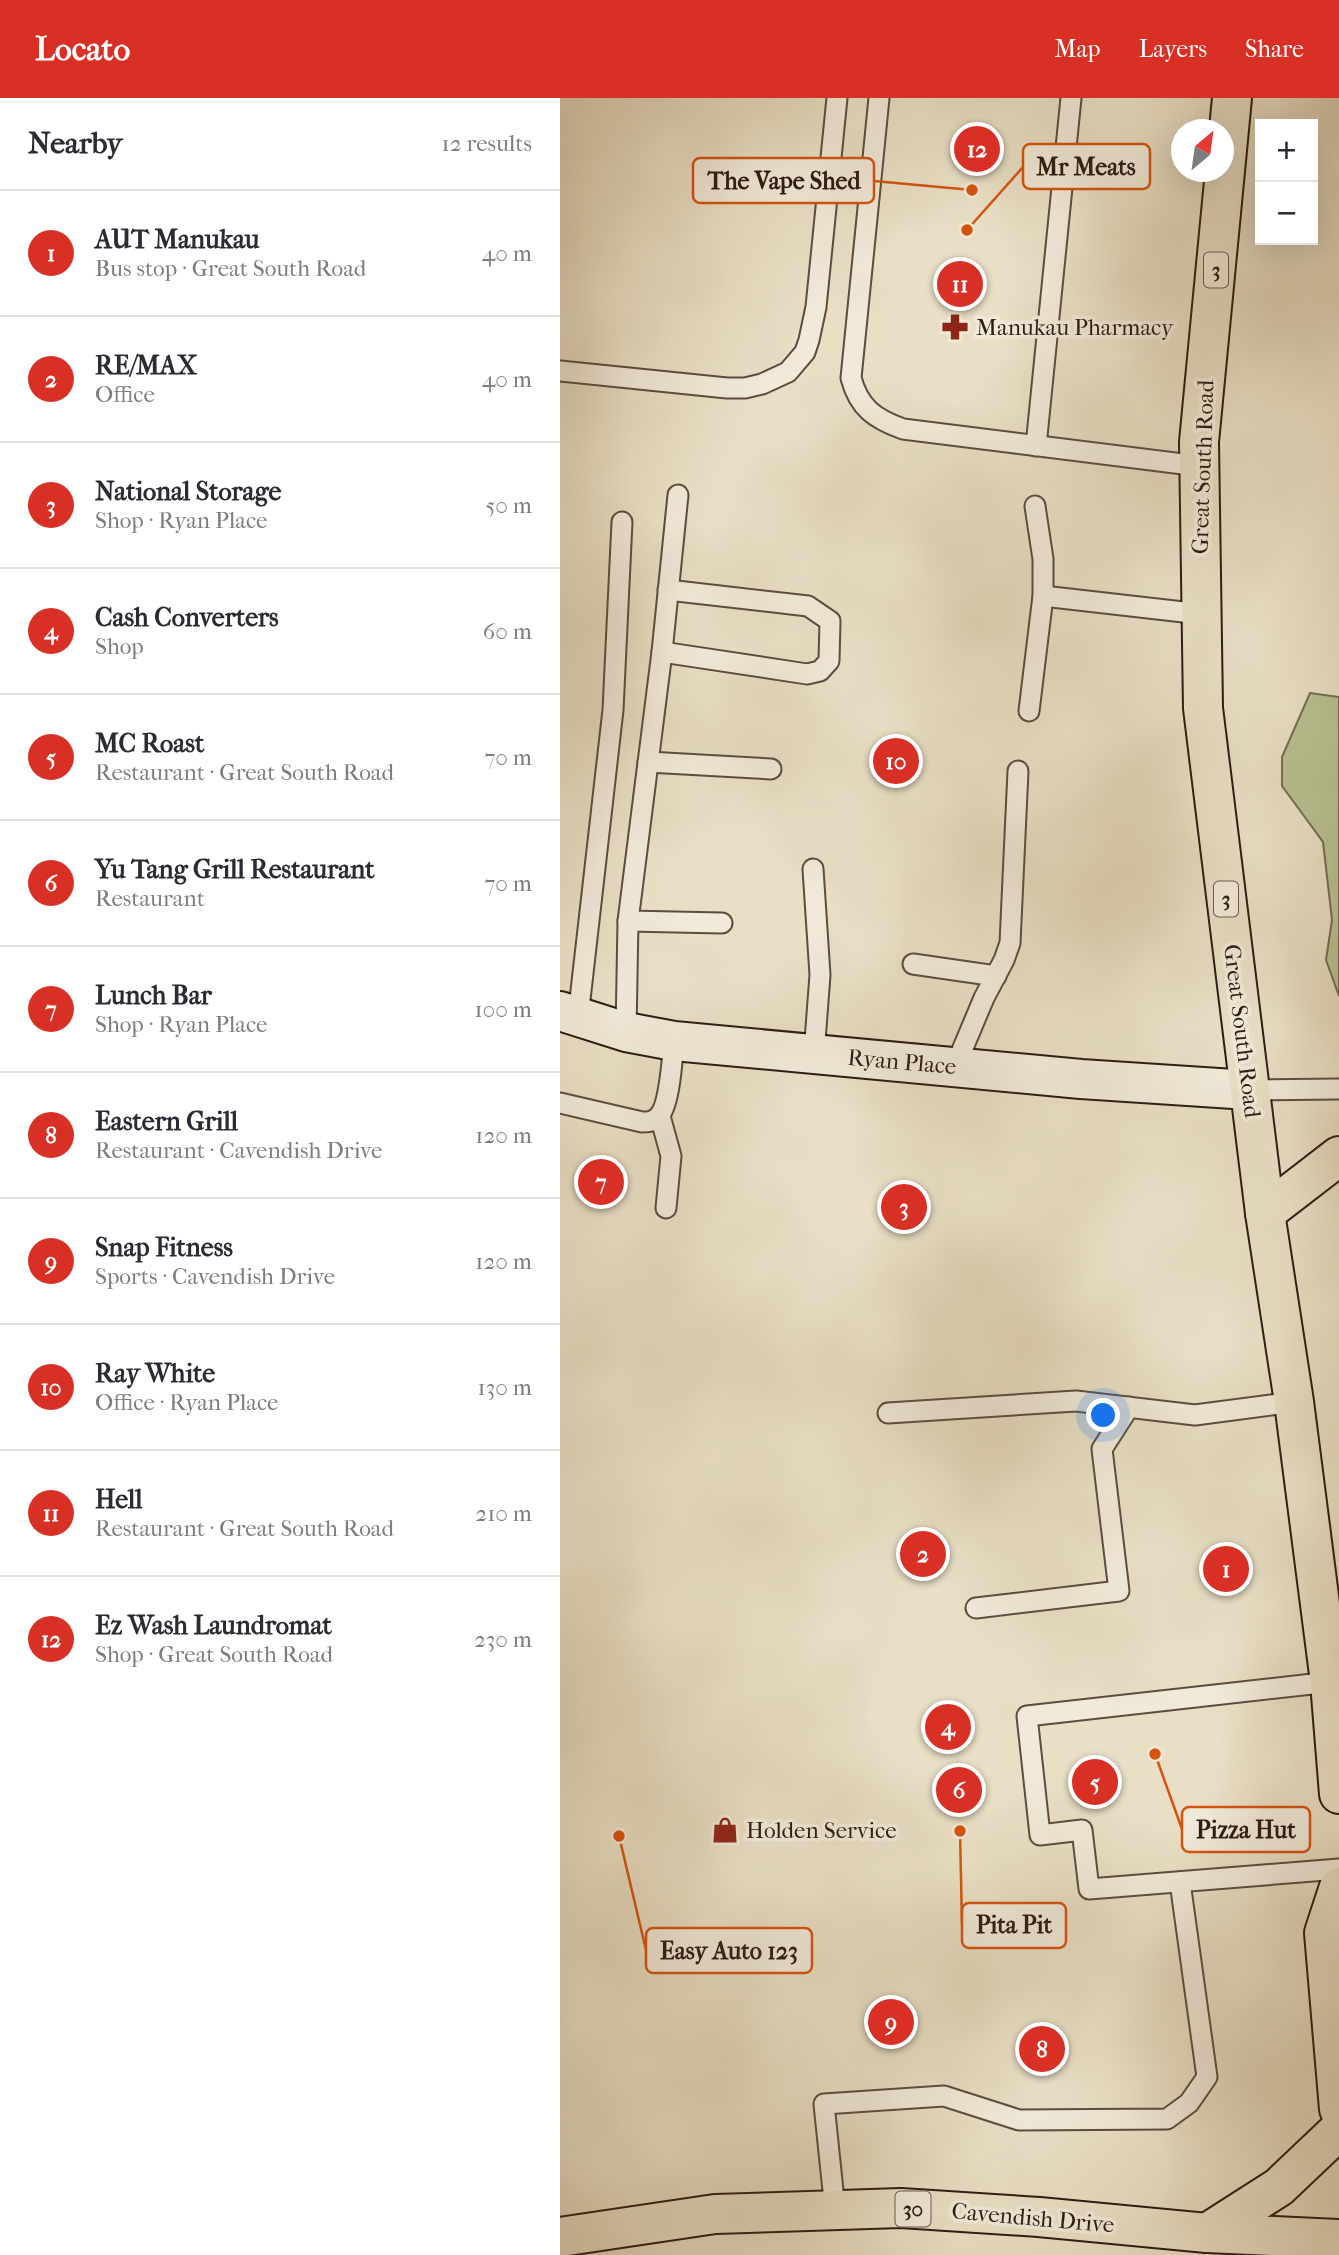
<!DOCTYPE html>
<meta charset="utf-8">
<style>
:root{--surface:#fff;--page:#f7f7f7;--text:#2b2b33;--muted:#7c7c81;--line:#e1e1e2;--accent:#d93025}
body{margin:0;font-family:"IM FELL French Canon",serif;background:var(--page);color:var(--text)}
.controls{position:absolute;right:21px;top:21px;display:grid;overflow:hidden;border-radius:0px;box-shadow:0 7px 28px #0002}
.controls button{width:63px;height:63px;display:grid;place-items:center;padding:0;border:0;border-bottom:2px solid var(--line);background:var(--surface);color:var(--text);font:35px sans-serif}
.compass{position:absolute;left:611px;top:21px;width:63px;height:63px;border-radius:50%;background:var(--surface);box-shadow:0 7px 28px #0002;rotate:29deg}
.you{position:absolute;left:544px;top:1318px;width:24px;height:24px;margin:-18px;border:5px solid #fff;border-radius:50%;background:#1a73e8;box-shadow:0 0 0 10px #1a73e833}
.badge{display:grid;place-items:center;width:46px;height:46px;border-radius:50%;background:var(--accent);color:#fff;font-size:23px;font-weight:700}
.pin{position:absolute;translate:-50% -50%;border:4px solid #fff;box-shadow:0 2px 7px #0006}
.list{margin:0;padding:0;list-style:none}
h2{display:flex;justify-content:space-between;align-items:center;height:91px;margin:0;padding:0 28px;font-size:30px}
h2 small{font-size:23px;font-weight:400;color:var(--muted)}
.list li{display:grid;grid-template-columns:46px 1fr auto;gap:21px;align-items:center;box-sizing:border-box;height:126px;padding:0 28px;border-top:2px solid var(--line)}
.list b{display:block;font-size:26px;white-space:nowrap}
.list p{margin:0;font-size:23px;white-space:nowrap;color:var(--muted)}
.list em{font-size:23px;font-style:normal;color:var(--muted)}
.map{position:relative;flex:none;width:779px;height:2157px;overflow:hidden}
header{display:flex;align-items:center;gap:42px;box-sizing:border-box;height:98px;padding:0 35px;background:var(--accent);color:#fff}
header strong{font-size:33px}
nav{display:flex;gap:38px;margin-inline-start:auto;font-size:24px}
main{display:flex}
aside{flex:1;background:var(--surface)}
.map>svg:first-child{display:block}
.green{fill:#b9c192;stroke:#736e53;stroke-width:2}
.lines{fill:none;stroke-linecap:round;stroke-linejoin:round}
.lane-casing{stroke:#5c4c40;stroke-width:23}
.secondary-casing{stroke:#2d1b14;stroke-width:42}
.primary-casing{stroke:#2d1b14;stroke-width:42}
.lane{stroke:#f1ead9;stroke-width:19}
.secondary{stroke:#f1ead9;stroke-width:38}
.primary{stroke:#e9dfc5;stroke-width:38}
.labels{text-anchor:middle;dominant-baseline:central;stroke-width:7;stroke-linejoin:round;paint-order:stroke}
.shield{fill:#f1ead9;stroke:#68594f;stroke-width:2}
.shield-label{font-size:21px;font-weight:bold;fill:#2d1b14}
.poi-label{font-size:23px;fill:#2d1b14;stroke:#f1ead9;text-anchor:start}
.street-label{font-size:23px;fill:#2d1b14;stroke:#f1ead9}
.leader{fill:none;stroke:#d5530d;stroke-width:2.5}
.callout-dot{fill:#d5530d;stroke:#f1ead9;stroke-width:2.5}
.callout{fill:#f1ead9;stroke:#d5530d;stroke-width:2.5}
.callout-label{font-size:24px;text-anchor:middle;font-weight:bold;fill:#2d1b14}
</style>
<header>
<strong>Locato</strong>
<nav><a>Map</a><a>Layers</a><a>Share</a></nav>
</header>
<main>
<aside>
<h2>Nearby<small>12 results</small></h2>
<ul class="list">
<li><span class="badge">1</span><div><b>AUT Manukau</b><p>Bus stop · Great South Road</p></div><em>40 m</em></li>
<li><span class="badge">2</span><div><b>RE/MAX</b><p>Office</p></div><em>40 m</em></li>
<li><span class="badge">3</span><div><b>National Storage</b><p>Shop · Ryan Place</p></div><em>50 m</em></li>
<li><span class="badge">4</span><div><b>Cash Converters</b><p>Shop</p></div><em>60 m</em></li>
<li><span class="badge">5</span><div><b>MC Roast</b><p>Restaurant · Great South Road</p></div><em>70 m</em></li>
<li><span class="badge">6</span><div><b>Yu Tang Grill Restaurant</b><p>Restaurant</p></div><em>70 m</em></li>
<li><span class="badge">7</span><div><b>Lunch Bar</b><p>Shop · Ryan Place</p></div><em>100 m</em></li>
<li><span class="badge">8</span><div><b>Eastern Grill</b><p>Restaurant · Cavendish Drive</p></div><em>120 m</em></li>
<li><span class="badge">9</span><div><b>Snap Fitness</b><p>Sports · Cavendish Drive</p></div><em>120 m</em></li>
<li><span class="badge">10</span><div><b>Ray White</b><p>Office · Ryan Place</p></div><em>130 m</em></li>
<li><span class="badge">11</span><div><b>Hell</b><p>Restaurant · Great South Road</p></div><em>210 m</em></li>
<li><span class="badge">12</span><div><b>Ez Wash Laundromat</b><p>Shop · Great South Road</p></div><em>230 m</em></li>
</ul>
</aside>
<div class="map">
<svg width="779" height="2157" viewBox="0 0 779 2157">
<rect width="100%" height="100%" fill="#e9dfc5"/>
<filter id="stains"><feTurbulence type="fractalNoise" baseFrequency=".00286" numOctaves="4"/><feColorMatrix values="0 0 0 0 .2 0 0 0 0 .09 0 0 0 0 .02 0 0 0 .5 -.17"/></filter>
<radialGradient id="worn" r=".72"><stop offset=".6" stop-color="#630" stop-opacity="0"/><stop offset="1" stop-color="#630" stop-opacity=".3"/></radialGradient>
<polygon class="green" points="750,595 779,599 779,898 766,862 772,822 763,744 722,688 722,659"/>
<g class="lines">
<g class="lane-casing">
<g id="lane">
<path d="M319 0 291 280C299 310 315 321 343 331L639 368"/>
<polyline points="0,273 167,290 185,290 202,286 228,274 245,254 249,242 256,209 277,0"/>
<polyline points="476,348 511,0"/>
<polyline points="483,498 641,516"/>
<polyline points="102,554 247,576 260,573 269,563 270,523 248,508 108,492"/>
<polyline points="469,613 483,498 483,461 475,408"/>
<polyline points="88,664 211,671"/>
<polyline points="253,771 260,877 254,956"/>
<polyline points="68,823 162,825"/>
<polyline points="353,866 436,878"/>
<polyline points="18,919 53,612 62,424"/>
<polyline points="66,934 68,823 102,554 118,397"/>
<polyline points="395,969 424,900 444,862 450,845 458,673"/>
<polyline points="689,992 779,991"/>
<path d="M0 1005 82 1024C88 1024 93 1024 98 1019 110 1008 112 961 114 943"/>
<polyline points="100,1018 111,1058 106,1110"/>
<polyline points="328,1315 516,1303 635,1317 734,1304"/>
<polyline points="416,1510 559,1493 542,1351 569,1309"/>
<polyline points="770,1584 467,1618 480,1737 522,1732 529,1791 779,1771"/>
<polyline points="275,2112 264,2006 384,1998 459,2022 607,2021 629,2005 647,1979 620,1784"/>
</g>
</g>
<g class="secondary-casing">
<polyline id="secondary" points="0,913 66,934 114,943 521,981 689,992"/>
</g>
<g class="primary-casing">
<g id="primary">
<polyline points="672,0 639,344 643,610 705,1115 734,1304 770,1584 779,1696"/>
<polyline points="705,1115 779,1058"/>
<polyline points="779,1789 764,1835 779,2011"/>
<polyline points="647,2135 719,2089 779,2032"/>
<polyline points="0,2139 155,2116 341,2110 479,2119 647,2135 779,2141"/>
</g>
</g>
<use href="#lane" class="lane"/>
<use href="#secondary" class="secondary"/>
<use href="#primary" class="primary"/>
</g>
<defs>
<g id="pharmacy-bare" transform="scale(2.1)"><path d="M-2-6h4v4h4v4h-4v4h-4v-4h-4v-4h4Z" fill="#8f2418" stroke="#f1ead9" stroke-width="2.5" paint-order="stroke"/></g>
<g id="shop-bare" transform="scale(2.1)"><path d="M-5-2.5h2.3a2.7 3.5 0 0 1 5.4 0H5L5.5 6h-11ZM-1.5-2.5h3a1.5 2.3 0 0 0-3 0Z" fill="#8f2418" stroke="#f1ead9" stroke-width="2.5" paint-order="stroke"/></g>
</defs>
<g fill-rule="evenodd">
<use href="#pharmacy-bare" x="395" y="229"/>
<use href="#shop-bare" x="165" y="1732"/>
</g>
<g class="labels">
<g class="shield">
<rect x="644" y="154.5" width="24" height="35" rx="5"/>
<rect x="654" y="783.5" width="24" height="35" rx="5"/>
<rect x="335.5" y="2093.5" width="35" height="35" rx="5"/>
</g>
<g class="shield-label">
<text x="656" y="172">3</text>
<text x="666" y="801">3</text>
<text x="353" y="2111">30</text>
</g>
<g class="poi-label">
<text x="416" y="229">Manukau Pharmacy</text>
<text x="186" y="1732">Holden Service</text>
</g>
<g class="street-label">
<text transform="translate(643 369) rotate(-88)">Great South Road</text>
<text transform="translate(682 933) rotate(83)">Great South Road</text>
<text transform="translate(342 964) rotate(5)">Ryan Place</text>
<text transform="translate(473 2120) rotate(5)">Cavendish Drive</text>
</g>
</g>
<path class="leader" d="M407 132L463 69M412 92L314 83M595 1656L622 1731M400 1733L402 1827M59 1738L86 1852"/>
<g class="callout-dot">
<circle cx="407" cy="132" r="7"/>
<circle cx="412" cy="92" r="7"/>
<circle cx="595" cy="1656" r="7"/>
<circle cx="400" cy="1733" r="7"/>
<circle cx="59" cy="1738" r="7"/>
</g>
<g class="callout">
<rect x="463" y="46" width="127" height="45" rx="7"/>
<rect x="133" y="60" width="181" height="45" rx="7"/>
<rect x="622" y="1709" width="128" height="45" rx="7"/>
<rect x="402" y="1805" width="104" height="45" rx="7"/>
<rect x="86" y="1830" width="166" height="45" rx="7"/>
</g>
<g class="callout-label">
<text x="526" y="77">Mr Meats</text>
<text x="224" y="91">The Vape Shed</text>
<text x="686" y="1740">Pizza Hut</text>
<text x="454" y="1835">Pita Pit</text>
<text x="169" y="1861">Easy Auto 123</text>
</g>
<rect width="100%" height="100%" filter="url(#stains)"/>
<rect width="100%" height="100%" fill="url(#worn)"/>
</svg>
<div class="controls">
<button>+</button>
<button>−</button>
</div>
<svg class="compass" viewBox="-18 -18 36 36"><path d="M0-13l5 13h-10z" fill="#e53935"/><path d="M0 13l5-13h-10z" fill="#7c7c81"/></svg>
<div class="you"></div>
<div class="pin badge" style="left:666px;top:1471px">1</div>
<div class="pin badge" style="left:363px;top:1456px">2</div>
<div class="pin badge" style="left:344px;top:1109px">3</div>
<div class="pin badge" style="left:388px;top:1629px">4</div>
<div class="pin badge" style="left:535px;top:1684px">5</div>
<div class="pin badge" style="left:399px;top:1692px">6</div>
<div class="pin badge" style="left:41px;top:1084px">7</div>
<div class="pin badge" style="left:482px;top:1951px">8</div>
<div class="pin badge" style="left:331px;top:1924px">9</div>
<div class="pin badge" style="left:336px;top:663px">10</div>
<div class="pin badge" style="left:400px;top:186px">11</div>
<div class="pin badge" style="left:417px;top:51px">12</div>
</div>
</main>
